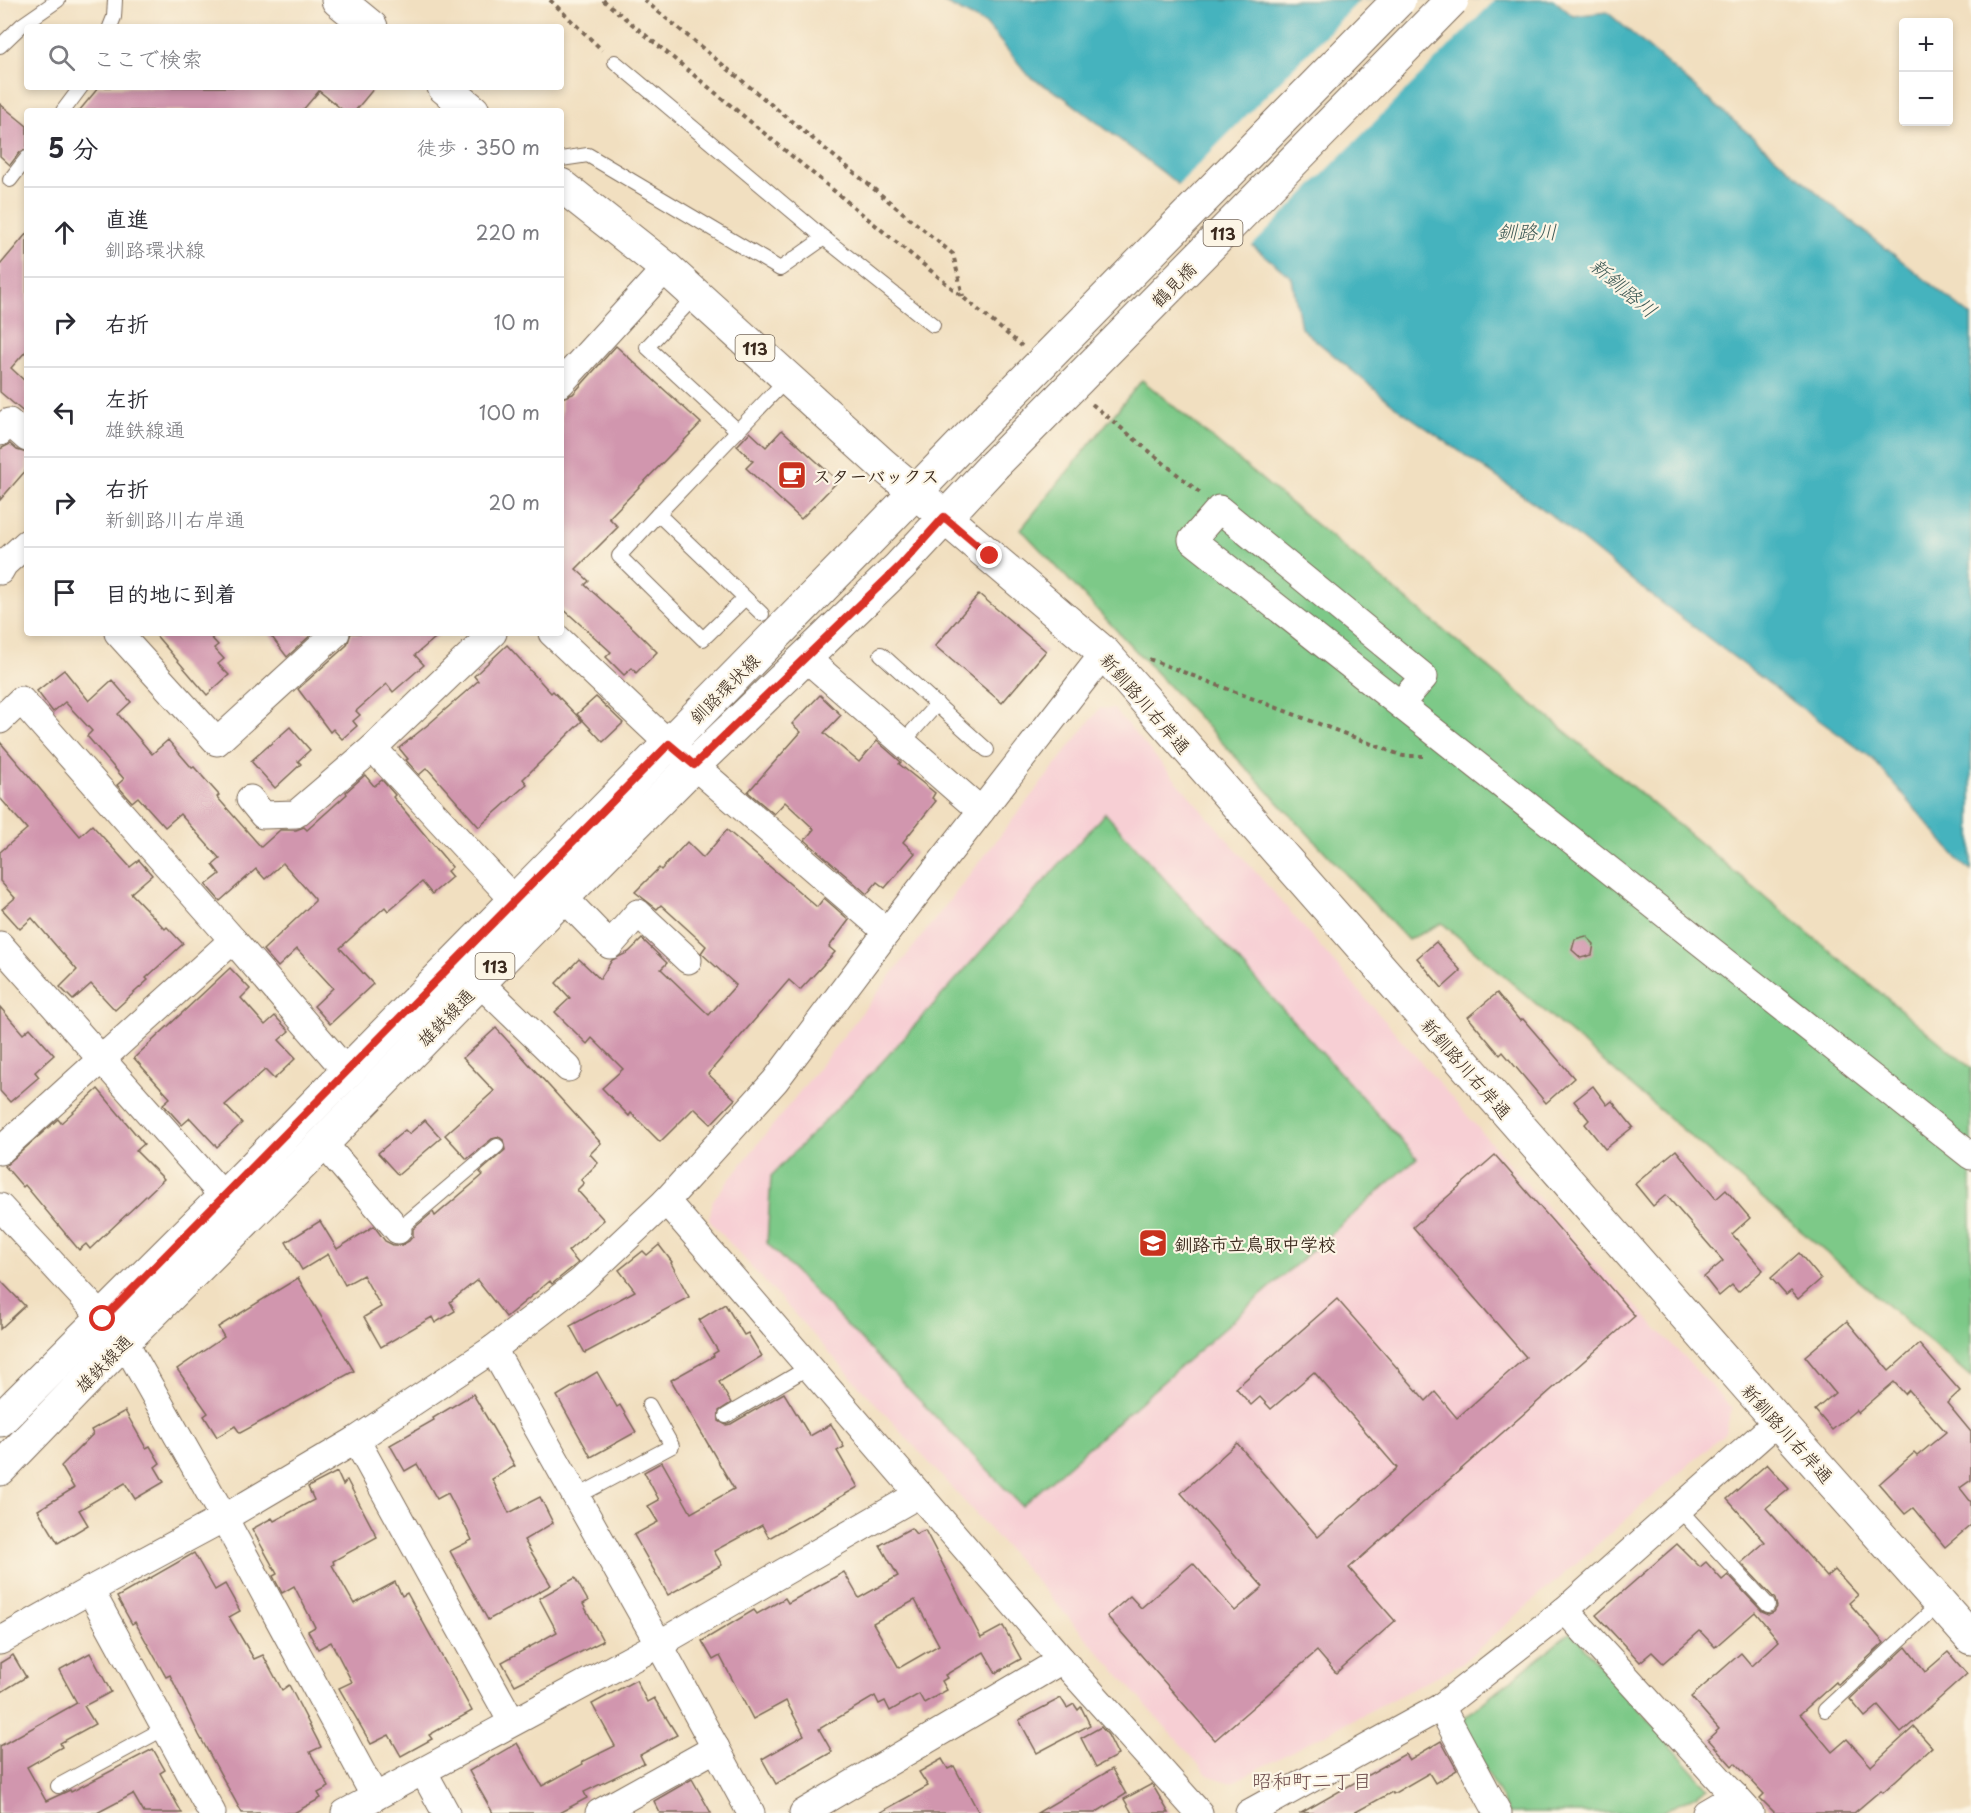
<!DOCTYPE html>
<html lang="ja">
<meta charset="utf-8">
<style>
:root{--surface:#fff;--page:#f2f2f3;--text:#2b2b33;--muted:#7c7c81;--line:#e1e1e2}
body{margin:0;font-family:"Playpen Sans","Klee One",sans-serif;background:var(--page);color:var(--text)}
.controls{position:absolute;right:18px;top:18px;display:grid;overflow:hidden;border-radius:6px;box-shadow:0 3px 9px #0003}
.controls button{width:54px;height:54px;display:grid;place-items:center;padding:0;border:0;border-bottom:2px solid var(--line);background:var(--surface);color:var(--text);font:30px sans-serif}
.stop{position:absolute;width:18px;height:18px;margin:-14px;border:4px solid #d93025;border-radius:50%;background:#fff}
.stop.end{background:#d93025;border-color:#fff;box-shadow:0 2px 6px #0008}
.list{margin:0;padding:0;list-style:none}
h2{display:flex;justify-content:space-between;align-items:center;height:78px;margin:0;padding:0 24px;font-size:26px}
h2 small{font-size:20px;font-weight:400;color:var(--muted)}
.list li{display:grid;grid-template-columns:39px 1fr auto;gap:18px;align-items:center;box-sizing:border-box;height:90px;padding:0 24px;border-top:2px solid var(--line)}
.list b{display:block;font-size:22px;white-space:nowrap}
.list p{margin:0;font-size:20px;white-space:nowrap;color:var(--muted)}
.list em{font-size:20px;font-style:normal;color:var(--muted)}
.icon{flex:none;width:33px;height:33px;fill:none;stroke:currentColor;stroke-width:2;stroke-linecap:round;stroke-linejoin:round}
.map{position:relative;flex:none;width:1971px;height:1813px;overflow:hidden}
.search{position:absolute;background:var(--surface);box-shadow:0 3px 9px #0003;left:24px;top:24px;width:540px;height:66px;display:flex;align-items:center;gap:15px;box-sizing:border-box;padding:0 21px;border-radius:6px;color:var(--muted);font-size:22px}
.panel{position:absolute;background:var(--surface);box-shadow:0 3px 9px #0003;left:24px;top:108px;width:540px;height:528px;border-radius:6px}
.map>svg:first-child{display:block}
.built{fill:#f7cfd4}
.green{fill:#7dc988;stroke:#5c7a53;stroke-width:1.5}
.water{fill:#44b3be;stroke:#406e6e;stroke-width:1.5}
.pier{fill:#f1dfc0}
.building{fill:#d196ae;fill-rule:evenodd}
.lines{fill:none;stroke-linecap:round;stroke-linejoin:round}
.lane-casing{stroke:#7b6957;stroke-width:16}
.street-casing{stroke:#7b6957;stroke-width:29}
.secondary-casing{stroke:#7b6957;stroke-width:35}
.primary-casing{stroke:#7b6957;stroke-width:35}
.path{stroke:#7b6957;stroke-width:4;stroke-dasharray:4.5 4.5;stroke-linecap:butt}
.lane{stroke:#fff;stroke-width:14}
.street{stroke:#fff;stroke-width:27}
.secondary{stroke:#fff;stroke-width:33}
.primary{stroke:#fff;stroke-width:33}
.primary-bridge-casing{stroke:#7b6957;stroke-width:35;stroke-linecap:butt}
.primary-bridge{stroke:#fff;stroke-width:33}
.route{stroke:#d93025;stroke-width:8}
.labels{text-anchor:middle;dominant-baseline:central;stroke-width:4.5;stroke-linejoin:round;paint-order:stroke}
.shield{fill:#fcf5e5;stroke:#75675a;stroke-width:1.5}
.shield-label{font-size:16px;font-weight:bold;fill:#3b2a1e}
.street-label{font-size:18px;fill:#3b2a1e;stroke:#fcf5e5}
.poi-label{font-size:18px;font-weight:bold;fill:#3b2a1e;stroke:#fcf5e5;text-anchor:start}
.water-label{font-size:20px;font-style:italic;fill:#3e5a56;stroke:#fcf5e5}
.neighbourhood-label{font-size:20px;fill:#705050;stroke:#fcf5e5}
</style>
<div class="map">
<svg width="1971" height="1813" viewBox="0 0 1971 1813">
<rect width="100%" height="100%" fill="#fcf5e5"/>
<filter id="ink" filterUnits="userSpaceOnUse"><feTurbulence type="fractalNoise" baseFrequency=".0167" numOctaves="2"/><feDisplacementMap in="SourceGraphic" scale="12" xChannelSelector="R" yChannelSelector="G"/><feConvolveMatrix kernelMatrix="1 2 1 2 8 2 1 2 1" color-interpolation-filters="sRGB"/></filter>
<filter id="wash" filterUnits="userSpaceOnUse"><feTurbulence type="fractalNoise" baseFrequency=".008" numOctaves="4" result="noise"/><feDisplacementMap in="SourceGraphic" scale="24" xChannelSelector="R" yChannelSelector="G"/><feGaussianBlur stdDeviation="1.35" result="paint"/><feColorMatrix in="noise" values="0 0 0 0 0 0 0 0 0 0 0 0 0 0 0 0 0 1.4 0 .05"/><feComposite in="paint" operator="in"/></filter>
<g filter="url(#wash)">
<rect width="100%" height="100%" fill="#f1dfc0"/>
<polygon class="built" points="1100,708 1114,709 1597,1265 1732,1408 1725,1433 1462,1663 1231,1783 1208,1775 1003,1544 709,1220 713,1200 817,1070"/>
<g class="green">
<polygon points="1142,380 1971,1068 1971,1377 1442,923 1408,940 1021,529"/>
<polygon points="1105,813 1417,1158 1022,1506 767,1243 771,1176 882,1062"/>
<polygon points="1571,1632 1708,1788 1662,1813 1509,1813 1460,1721"/>
</g>
<polygon class="water" points="939,0 1554,0 1573,16 1607,12 1834,207 1971,316 1971,871 1962,864 1872,758 1795,703 1638,585 1547,512 1396,407 1301,328 1292,278 1165,174 1061,95 1030,77 986,24"/>
<polygon class="pier" points="1360,0 1495,0 1250,248 1176,187"/>
<g id="blocks">
<g class="building">
<polygon points="99,87 375,87 355,111 344,111 319,91 302,111 79,111"/>
<polygon points="0,104 27,126 27,149 20,152 10,165 0,156"/>
<polygon points="27,233 27,350 11,368 27,383 27,415 0,392 0,265"/>
<polygon points="616,346 701,423 609,518 618,527 576,569 589,581 585,585 634,629 657,652 636,673 632,668 624,675 606,657 611,652 561,607 561,398 573,394"/>
<polygon points="782,430 838,481 801,519 746,468 753,461 737,446 750,432 766,447"/>
<polygon points="10,444 17,450 27,453 27,469 0,500 0,449"/>
<polygon points="979,594 1046,651 1002,703 935,646"/>
<polygon points="154,633 207,633 218,645 214,648 224,659 218,664 229,675 207,695"/>
<polygon points="269,633 313,633 287,657"/>
<polygon points="351,633 441,633 415,655 424,665 393,692 387,684 356,711 360,715 353,721 357,726 342,739 333,729 330,732 298,689 347,645"/>
<polygon points="507,645 551,693 553,691 582,721 523,779 527,784 479,827 427,768 419,775 406,760 408,759 399,748 430,723 478,681 474,676"/>
<polygon points="64,670 89,701 112,680 131,702 118,714 152,754 168,740 192,768 194,767 219,795 217,797 261,847 280,830 296,830 304,827 307,830 347,794 346,792 365,775 374,786 382,780 395,795 393,797 452,867 447,871 452,877 432,894 422,882 388,911 385,907 340,948 373,984 330,1024 314,1006 333,988 297,949 278,967 263,950 315,901 315,899 283,863 265,879 256,869 220,901 206,885 220,874 213,865 220,859 180,814 165,827 138,797 132,802 117,785 124,779 87,736 92,731 65,702 53,712 37,691"/>
<polygon points="820,695 841,715 824,733 859,762 877,741 901,762 899,764 935,793 932,798 936,801 903,842 915,853 885,888 877,882 867,894 805,840 814,829 785,802 774,814 748,792 801,732 792,724"/>
<polygon points="596,697 623,723 603,742 577,714"/>
<polygon points="290,727 310,750 298,761 301,764 275,788 251,761"/>
<polygon points="0,742 80,836 92,825 130,867 139,860 152,875 131,893 165,929 167,927 183,944 146,978 148,980 115,1010 91,984 73,1000 60,987 77,970 32,918 20,929 2,909 15,898 0,881 0,852 27,829 0,798"/>
<polygon points="727,830 817,907 824,898 849,920 829,947 835,952 800,990 789,980 708,1074 735,1099 711,1124 694,1108 660,1142 631,1113 629,1116 602,1088 623,1069 592,1038 587,1044 555,1012 570,998 556,983 579,959 600,979 612,960 629,952 642,939 667,963 661,969 709,1015 736,985 701,953 706,946 661,905 657,909 635,892 659,868 661,870 687,842 703,858"/>
<polygon points="1586,936 1594,944 1592,955 1581,958 1572,950 1575,939"/>
<polygon points="1436,942 1461,971 1442,988 1417,958"/>
<polygon points="230,968 250,989 241,998 265,1025 275,1016 289,1031 279,1040 296,1058 274,1079 265,1070 225,1105 242,1123 217,1147 190,1118 182,1125 163,1104 170,1098 134,1058"/>
<polygon points="1497,993 1520,1021 1523,1019 1574,1078 1546,1103 1503,1052 1500,1055 1468,1017"/>
<polygon points="0,1007 23,1034 30,1028 54,1055 35,1072 39,1077 10,1102 0,1091"/>
<polygon points="496,1028 601,1143 590,1154 598,1163 581,1180 584,1183 577,1190 604,1220 568,1251 578,1263 552,1284 550,1281 506,1317 477,1280 450,1302 455,1311 435,1323 432,1317 381,1347 364,1317 381,1307 363,1275 345,1285 328,1254 302,1270 286,1242 320,1221 337,1249 374,1226 385,1241 393,1245 402,1245 409,1241 413,1236 413,1229 433,1212 435,1216 483,1175 480,1172 505,1150 503,1140 499,1137 492,1139 467,1159 445,1135 494,1091 463,1058"/>
<polygon points="1593,1086 1607,1105 1612,1101 1633,1127 1605,1149 1585,1124 1589,1120 1574,1101"/>
<polygon points="98,1089 144,1144 136,1151 164,1179 90,1249 86,1244 79,1250 25,1185 23,1187 5,1166 58,1119 61,1123"/>
<polygon points="425,1120 441,1138 398,1175 378,1153 405,1130 409,1134"/>
<polygon points="1676,1150 1716,1199 1726,1190 1750,1218 1732,1234 1763,1270 1738,1292 1732,1285 1719,1296 1704,1277 1723,1261 1666,1195 1653,1206 1635,1184"/>
<polygon points="1495,1155 1635,1316 1349,1568 1395,1621 1336,1673 1317,1651 1215,1740 1107,1616 1130,1596 1141,1608 1193,1563 1235,1611 1263,1587 1181,1493 1237,1443 1318,1537 1397,1468 1314,1372 1271,1409 1260,1397 1251,1405 1236,1388 1337,1299 1426,1401 1435,1392 1457,1418 1526,1357 1413,1227"/>
<polygon points="659,1245 672,1262 671,1263 689,1297 585,1353 570,1326 635,1291 619,1270 643,1251 647,1255"/>
<polygon points="1799,1253 1821,1279 1798,1299 1791,1291 1786,1295 1771,1278"/>
<polygon points="298,1278 354,1371 240,1433 235,1426 217,1437 204,1416 208,1413 177,1369 224,1337 218,1327"/>
<polygon points="0,1280 25,1306 0,1329"/>
<polygon points="725,1304 744,1335 748,1333 762,1356 719,1382 731,1403 719,1411 719,1421 726,1425 731,1424 784,1393 810,1436 831,1424 844,1447 837,1451 858,1487 769,1538 762,1525 714,1551 722,1565 668,1595 634,1535 658,1522 648,1506 659,1500 644,1472 662,1462 691,1513 734,1489 671,1380 714,1356 713,1354 718,1351 699,1320"/>
<polygon points="1847,1321 1889,1371 1919,1344 1960,1391 1947,1403 1971,1432 1971,1480 1960,1488 1971,1502 1971,1525 1945,1547 1913,1508 1905,1514 1879,1484 1914,1453 1917,1456 1946,1432 1909,1390 1905,1394 1894,1382 1858,1413 1856,1410 1832,1430 1815,1410 1835,1393 1805,1356"/>
<polygon points="597,1372 617,1407 620,1405 636,1432 591,1457 557,1396"/>
<polygon points="473,1394 515,1466 492,1479 509,1513 540,1497 553,1523 524,1540 551,1585 488,1620 450,1551 472,1540 448,1493 437,1499 417,1464 405,1471 390,1445 434,1420 433,1418"/>
<polygon points="125,1411 146,1448 150,1446 160,1463 155,1467 164,1482 135,1499 125,1483 79,1510 88,1525 58,1543 38,1510 74,1488 61,1466 93,1434 91,1430"/>
<polygon points="1767,1464 1789,1489 1766,1508 1827,1577 1835,1570 1858,1595 1849,1603 1884,1643 1838,1685 1836,1682 1800,1714 1832,1752 1847,1739 1871,1766 1914,1727 1932,1747 1883,1792 1881,1790 1854,1813 1775,1813 1760,1798 1764,1794 1735,1763 1732,1766 1708,1739 1719,1729 1691,1697 1741,1653 1752,1666 1779,1641 1755,1612 1715,1647 1700,1631 1663,1663 1652,1652 1640,1662 1596,1615 1677,1544 1700,1567 1706,1562 1722,1580 1728,1575 1762,1611 1769,1614 1774,1612 1777,1607 1775,1599 1741,1563 1765,1542 1727,1499"/>
<polygon points="337,1472 343,1485 347,1480 377,1537 333,1561 334,1564 332,1565 354,1604 395,1582 402,1596 407,1593 472,1711 429,1735 432,1739 401,1756 389,1735 371,1744 339,1688 352,1682 331,1642 318,1649 308,1631 315,1627 294,1586 282,1593 273,1576 277,1574 252,1529 272,1518 274,1521 314,1500 308,1487"/>
<path d="M911 1528 916 1534 925 1530 981 1638 1003 1626 1021 1659 996 1673 984 1652 945 1675 947 1678 942 1681 947 1690 924 1703 919 1694 890 1711 885 1701 879 1704 875 1696 819 1729 832 1752 776 1784 762 1759 804 1735 786 1701 753 1719 720 1656 713 1660 702 1641 754 1610 757 1614 785 1598 788 1603 844 1572 859 1598 898 1576 880 1545ZM915 1600 939 1645 899 1668 873 1623Z"/>
<polygon points="194,1553 215,1590 225,1584 240,1611 229,1617 254,1659 263,1655 282,1690 289,1685 321,1747 310,1752 329,1787 318,1793 321,1798 294,1813 242,1813 199,1735 170,1675 166,1677 135,1622 132,1624 117,1597"/>
<polygon points="575,1578 588,1601 583,1604 603,1641 515,1685 502,1662 557,1632 539,1598"/>
<polygon points="1906,1647 1925,1672 1948,1652 1967,1674 1901,1733 1878,1706 1865,1717 1850,1699"/>
<polygon points="90,1653 111,1692 84,1706 95,1724 60,1743 62,1747 27,1767 46,1801 70,1790 71,1792 153,1749 165,1770 160,1773 182,1813 144,1813 133,1794 97,1813 0,1813 0,1746 77,1703 59,1670"/>
<polygon points="13,1655 26,1677 0,1693 0,1663"/>
<polygon points="636,1680 647,1702 654,1698 677,1735 640,1755 644,1763 584,1792 587,1798 559,1813 493,1813 469,1771 517,1743 542,1786 583,1764 582,1762 615,1746 592,1704"/>
<polygon points="1061,1698 1067,1708 1074,1704 1078,1710 1081,1707 1090,1725 1037,1753 1019,1720"/>
<polygon points="1101,1727 1108,1735 1118,1755 1096,1767 1081,1738"/>
<polygon points="1441,1741 1457,1770 1435,1783 1429,1773 1393,1794 1392,1792 1354,1813 1301,1813 1405,1754 1409,1760"/>
<polygon points="942,1759 948,1769 954,1766 979,1813 879,1813 928,1786 919,1772"/>
<polygon points="1112,1769 1126,1794 1095,1813 1037,1813"/>
<polygon points="692,1779 711,1813 660,1813 654,1801"/>
<polygon points="1152,1784 1169,1813 1132,1813 1124,1799"/>
</g>
</g>
</g>
<g filter="url(#ink)">
<use href="#blocks" fill-opacity="0" stroke="#7b6957" stroke-width="1.5"/>
<g class="lines">
<g class="lane-casing">
<g id="lane">
<polyline points="110,27 114,17 115,0"/>
<polyline points="0,46 22,25 58,0"/>
<polyline points="615,62 824,238 933,325"/>
<polyline points="63,111 81,87"/>
<polyline points="561,159 588,155 780,269 824,238"/>
<polyline points="10,180 27,158"/>
<polyline points="696,295 647,347 738,431"/>
<polyline points="658,514 787,379"/>
<polyline points="745,598 703,639 619,556 658,514 762,614"/>
<polyline points="881,654 987,750"/>
<polyline points="903,742 937,704"/>
<polyline points="398,1230 497,1146"/>
<polyline points="726,1416 809,1367"/>
<polyline points="576,1497 672,1446 649,1405"/>
<polyline points="1679,1509 1768,1605"/>
<polyline points="1825,1710 1940,1603"/>
<polyline points="58,1786 165,1728"/>
</g>
</g>
<g class="street-casing">
<g id="street">
<polyline points="561,383 666,268"/>
<polyline points="0,432 9,422 27,438"/>
<polyline points="0,571 4,564 27,543"/>
<polyline points="118,633 217,742 336,633"/>
<polyline points="552,633 669,744 887,932"/>
<polyline points="806,658 981,811"/>
<polyline points="1400,704 1424,677 1219,509 1192,540 1971,1156"/>
<polyline points="0,720 21,700 233,940 0,1151"/>
<polyline points="373,748 514,900"/>
<polyline points="250,799 263,815 296,814 373,748 493,633"/>
<polyline points="563,897 610,945 638,913 688,960"/>
<polyline points="233,940 347,1072"/>
<polyline points="0,945 224,1197"/>
<polyline points="479,982 568,1068"/>
<polyline points="323,1143 398,1230"/>
<polyline points="666,1201 1062,1660 1199,1813"/>
<polyline points="0,1207 124,1341 224,1518 375,1797"/>
<polyline points="493,1349 659,1644 751,1813"/>
<polyline points="356,1440 512,1722"/>
<polyline points="90,1590 212,1813"/>
<polyline points="1565,1610 1750,1813"/>
<polyline points="0,1641 90,1590 224,1518 356,1440 493,1349 580,1282 666,1201 775,1081 887,932 1104,653"/>
<polyline points="1441,1707 1498,1813"/>
<polyline points="423,1771 446,1813"/>
<polyline points="345,1813 659,1644 919,1494"/>
<polyline points="599,1813 716,1748"/>
<polyline points="803,1813 1062,1660"/>
<polyline points="1249,1813 1441,1707 1565,1610 1778,1421"/>
<polyline points="1706,1813 1735,1796"/>
</g>
</g>
<g class="secondary-casing">
<polyline id="secondary" points="944,517 1104,653 1778,1421 1971,1638"/>
</g>
<g class="primary-casing">
<g id="primary">
<polyline points="338,0 371,27"/>
<polyline points="444,87 473,111"/>
<polyline points="561,185 666,268 883,465 932,506"/>
<polyline points="0,1420 224,1197 871,538 965,441"/>
<polyline points="0,1469 124,1341 323,1143 563,897 694,765 900,566 994,465"/>
</g>
</g>
<g class="path">
<polyline points="550,0 602,50"/>
<polyline points="603,0 1022,346"/>
<polyline points="644,0 953,254 963,296"/>
<polyline points="1092,404 1200,493"/>
<polyline points="1149,659 1403,756 1423,756"/>
</g>
<use href="#lane" class="lane"/>
<use href="#street" class="street"/>
<use href="#secondary" class="secondary"/>
<use href="#primary" class="primary"/>
<g class="primary-bridge-casing">
<g id="primary-bridge">
<polyline points="965,441 1399,0"/>
<polyline points="994,465 1452,0"/>
</g>
</g>
<use href="#primary-bridge" class="primary-bridge"/>
</g>
</g>
<g class="lines" filter="url(#ink)">
<polyline class="route" points="103,1319 669,744 694,765 900,566 944,517 990,556"/>
</g>
<defs>
<g id="cafe-square" transform="scale(1.5)"><rect x="-9" y="-9" width="18" height="18" rx="4" fill="#c8321e" stroke="#fcf5e5"/><path d="M-5.5-4.5H6V0H3Q3 3.5 0 3.5H-2.5Q-5.5 3.5-5.5 0ZM3-3.2v2h1.7v-2ZM-6 4.5H4V6H-6Z" fill="#fff"/></g>
<g id="school-square" transform="scale(1.5)"><rect x="-9" y="-9" width="18" height="18" rx="4" fill="#c8321e" stroke="#fcf5e5"/><path d="M0-5L7-2L0 1L-7-2ZM-4 1L0 2.5L4 1V4Q0 6-4 4Z" fill="#fff"/></g>
</defs>
<g fill-rule="evenodd">
<use href="#cafe-square" x="792" y="475"/>
<use href="#school-square" x="1153" y="1243"/>
</g>
<g class="labels">
<g class="shield">
<rect x="1203.5" y="220" width="39" height="26" rx="4.5"/>
<rect x="735.5" y="335" width="39" height="26" rx="4.5"/>
<rect x="475.5" y="953" width="39" height="26" rx="4.5"/>
</g>
<g class="shield-label">
<text x="1223" y="233">113</text>
<text x="755" y="348">113</text>
<text x="495" y="966">113</text>
</g>
<g class="street-label">
<text transform="translate(1173 284) rotate(-45)">鶴見橋</text>
<text transform="translate(724 688) rotate(-45)">釧路環状線</text>
<text transform="translate(1146 703) rotate(49)">新釧路川右岸通</text>
<text transform="translate(445 1017) rotate(-46)">雄鉄線通</text>
<text transform="translate(1467 1068) rotate(49)">新釧路川右岸通</text>
<text transform="translate(103 1363) rotate(-46)">雄鉄線通</text>
<text transform="translate(1788 1433) rotate(48)">新釧路川右岸通</text>
</g>
<g class="poi-label">
<text x="813" y="475">スターバックス</text>
<text x="1174" y="1243">釧路市立鳥取中学校</text>
</g>
<g class="water-label">
<text x="1527" y="231">釧路川</text>
<text transform="translate(1624 287) rotate(40)">新釧路川</text>
</g>
<g class="neighbourhood-label">
<text x="1312" y="1780">昭和町二丁目</text>
</g>
</g>
</svg>
<div class="controls">
<button>+</button>
<button>−</button>
</div>
<div class="stop" style="left:103px;top:1319px"></div>
<div class="stop end" style="left:990px;top:556px"></div>
<div class="search"><svg class="icon" aria-label="search" viewBox="0 0 24 24"><circle cx="10" cy="10" r="6"/><path d="M15 15l6 6"/></svg>ここで検索</div>
<section class="panel">
<h2>5 分<small>徒歩 · 350 m</small></h2>
<ul class="list">
<li><svg class="icon" aria-label="ahead" viewBox="0 0 24 24"><path d="M12 20V5M6 11l6-6 6 6"/></svg><div><b>直進</b><p>釧路環状線</p></div><em>220 m</em></li>
<li><svg class="icon" aria-label="right" viewBox="0 0 24 24"><path d="M7 20v-9h11M14 6l5 5-5 5"/></svg><div><b>右折</b></div><em>10 m</em></li>
<li><svg class="icon" aria-label="left" viewBox="0 0 24 24"><path d="M17 20v-9H6M10 6l-5 5 5 5"/></svg><div><b>左折</b><p>雄鉄線通</p></div><em>100 m</em></li>
<li><svg class="icon" aria-label="right" viewBox="0 0 24 24"><path d="M7 20v-9h11M14 6l5 5-5 5"/></svg><div><b>右折</b><p>新釧路川右岸通</p></div><em>20 m</em></li>
<li><svg class="icon" aria-label="arrive" viewBox="0 0 24 24"><path d="M6 21V4h12l-3 4 3 4H6"/></svg><div><b>目的地に到着</b></div></li>
</ul>
</section>
</div>
